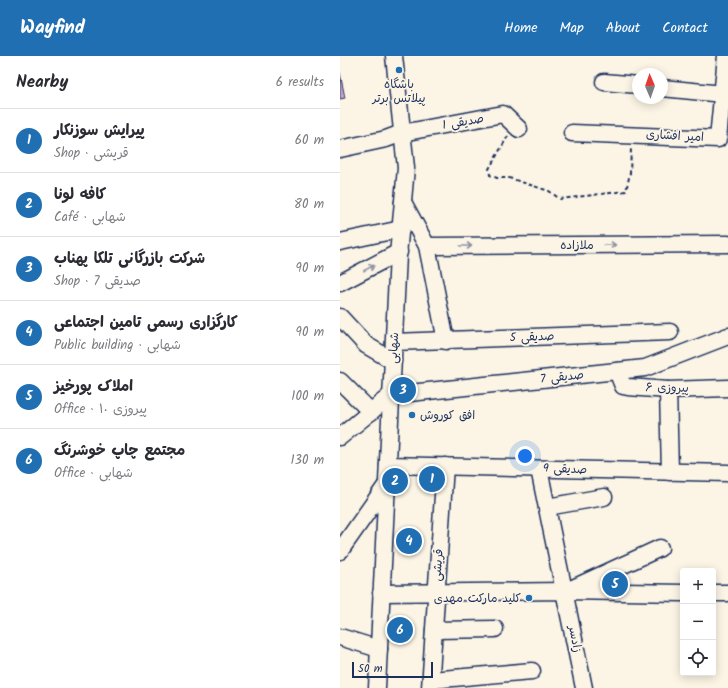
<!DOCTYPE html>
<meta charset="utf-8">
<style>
:root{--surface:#fff;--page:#f2f2f3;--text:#2b2b33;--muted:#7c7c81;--line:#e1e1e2;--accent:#1f6fb2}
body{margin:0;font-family:Kalam,"Playpen Sans Arabic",sans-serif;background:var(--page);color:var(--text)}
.controls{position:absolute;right:12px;bottom:12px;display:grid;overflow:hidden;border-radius:4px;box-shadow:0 2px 10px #0003}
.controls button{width:36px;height:36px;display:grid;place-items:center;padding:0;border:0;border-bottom:1px solid var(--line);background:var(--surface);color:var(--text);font:20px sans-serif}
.compass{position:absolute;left:292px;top:12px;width:36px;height:36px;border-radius:50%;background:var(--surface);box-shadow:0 2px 10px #0003;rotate:358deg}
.scale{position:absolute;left:12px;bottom:10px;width:81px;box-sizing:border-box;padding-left:4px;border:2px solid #1b2f5e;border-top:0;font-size:11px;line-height:14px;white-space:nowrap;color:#1b2f5e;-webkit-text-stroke:3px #fcf5e5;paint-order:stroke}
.you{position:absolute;left:185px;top:400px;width:14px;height:14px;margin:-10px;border:3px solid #fff;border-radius:50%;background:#1a73e8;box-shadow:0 0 0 6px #1a73e833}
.badge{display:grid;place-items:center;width:26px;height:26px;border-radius:50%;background:var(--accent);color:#fff;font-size:13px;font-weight:700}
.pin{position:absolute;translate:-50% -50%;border:2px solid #fff;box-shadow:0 1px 4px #0006}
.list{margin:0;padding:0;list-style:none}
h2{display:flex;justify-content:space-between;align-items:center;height:52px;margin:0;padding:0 16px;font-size:17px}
h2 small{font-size:13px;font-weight:400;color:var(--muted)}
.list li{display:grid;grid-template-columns:26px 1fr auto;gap:12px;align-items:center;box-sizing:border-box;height:64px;padding:0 16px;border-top:1px solid var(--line)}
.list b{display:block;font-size:15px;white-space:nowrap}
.list p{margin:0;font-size:13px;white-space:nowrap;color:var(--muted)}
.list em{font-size:13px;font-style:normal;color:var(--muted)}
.icon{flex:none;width:22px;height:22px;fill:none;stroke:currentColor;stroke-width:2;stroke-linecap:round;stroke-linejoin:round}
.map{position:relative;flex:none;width:388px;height:632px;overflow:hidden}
header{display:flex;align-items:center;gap:24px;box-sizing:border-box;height:56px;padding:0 20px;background:var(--accent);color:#fff}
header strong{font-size:19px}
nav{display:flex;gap:22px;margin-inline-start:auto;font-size:14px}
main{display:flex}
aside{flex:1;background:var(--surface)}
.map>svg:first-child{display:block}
.building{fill:#cda5cb;stroke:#1b2f5e}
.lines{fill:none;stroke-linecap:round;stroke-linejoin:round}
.minor-casing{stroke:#1b2f5e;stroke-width:19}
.path{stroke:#1b2f5e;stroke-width:2;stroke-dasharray:4 3;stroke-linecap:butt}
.minor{stroke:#fcf5e5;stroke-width:16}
.oneway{stroke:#8c92a2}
.poi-dot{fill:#1f6fb2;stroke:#fcf5e5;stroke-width:1.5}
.labels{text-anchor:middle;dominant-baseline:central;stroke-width:3.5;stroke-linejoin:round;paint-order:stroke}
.poi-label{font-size:12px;fill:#1b2f5e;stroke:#fcf5e5}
.street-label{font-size:12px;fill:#1b2f5e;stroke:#fcf5e5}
</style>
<header>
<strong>Wayfind</strong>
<nav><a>Home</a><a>Map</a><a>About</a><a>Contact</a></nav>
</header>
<main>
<aside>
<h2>Nearby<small>6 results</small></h2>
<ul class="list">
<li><span class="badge">1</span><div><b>پیرایش سوزنکار</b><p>Shop · قریشی</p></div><em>60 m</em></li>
<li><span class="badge">2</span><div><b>کافه لونا</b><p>Café · شهابی</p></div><em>80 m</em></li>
<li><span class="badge">3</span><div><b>شرکت بازرگانی تلکا پهناب</b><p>Shop · صدیقی 7</p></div><em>90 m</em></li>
<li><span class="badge">4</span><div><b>کارگزاری رسمی تامین اجتماعی</b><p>Public building · شهابی</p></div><em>90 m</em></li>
<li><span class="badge">5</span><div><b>املاک پورخیز</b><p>Office · پیروزی ١٠</p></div><em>100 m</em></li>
<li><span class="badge">6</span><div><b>مجتمع چاپ خوشرنگ</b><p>Office · شهابی</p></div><em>130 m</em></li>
</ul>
</aside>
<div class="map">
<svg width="388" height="632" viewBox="0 0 388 632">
<rect width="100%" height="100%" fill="#fcf5e5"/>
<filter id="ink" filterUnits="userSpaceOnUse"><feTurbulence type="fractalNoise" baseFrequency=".025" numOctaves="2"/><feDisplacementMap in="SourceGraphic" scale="8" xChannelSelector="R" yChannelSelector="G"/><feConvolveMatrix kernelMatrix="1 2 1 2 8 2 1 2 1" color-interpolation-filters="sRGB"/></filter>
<g filter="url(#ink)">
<polygon class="building" points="0,17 5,42 0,43"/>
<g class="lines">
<g class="minor-casing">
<g id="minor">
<polyline points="264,26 298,29"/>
<polyline points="322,32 383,38"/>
<polyline points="232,77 378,83 386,0"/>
<polyline points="0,93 46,83 62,77 163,58 179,73"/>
<polyline points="63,146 87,190 106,285"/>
<polyline points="0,186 61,173"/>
<polyline points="87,190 388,188"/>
<polyline points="0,227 59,196"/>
<polyline points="0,261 26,289 53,305"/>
<polyline points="54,286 330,276"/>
<polyline points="277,315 283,330 288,331 328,334 388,332"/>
<polyline points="0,325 31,356"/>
<polyline points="328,334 330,416"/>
<polyline points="0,381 51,339 305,312 388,280"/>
<polyline points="48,409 388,417"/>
<polyline points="199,413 244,632"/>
<polyline points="207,451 264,441"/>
<polyline points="0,495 47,428"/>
<polyline points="231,533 320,492"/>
<polyline points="41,537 225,535 343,537"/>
<polyline points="373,537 388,537"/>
<polyline points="94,574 155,573"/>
<polyline points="0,581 39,593"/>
<polyline points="91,624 192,615"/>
<polyline points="37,632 58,199 66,112 54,0"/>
<polyline points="90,632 105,410"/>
</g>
</g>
<polyline class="path" points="168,80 149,113 150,119 157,122 169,122 209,135 220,143 286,135 290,117 291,93"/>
<use href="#minor" class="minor"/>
</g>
<defs><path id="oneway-shaft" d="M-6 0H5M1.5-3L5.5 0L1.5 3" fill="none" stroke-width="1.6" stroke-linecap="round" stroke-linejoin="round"/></defs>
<g class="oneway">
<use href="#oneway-shaft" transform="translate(270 189)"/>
<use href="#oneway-shaft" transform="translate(126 190)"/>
<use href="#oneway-shaft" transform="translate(29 212) rotate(-28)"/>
</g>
</g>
<g class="poi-dot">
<circle cx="59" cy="14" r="4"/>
<circle cx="72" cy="359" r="4"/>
<circle cx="189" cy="542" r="4"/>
</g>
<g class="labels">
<g class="poi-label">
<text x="59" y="28">باشگاه<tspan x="59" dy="14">پیلاتس برتر</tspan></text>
<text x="80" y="359" text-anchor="start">افق کوروش</text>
<text x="181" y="542" text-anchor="end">کلید مارکت مهدی</text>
</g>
<g class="street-label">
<text transform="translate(123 66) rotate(-10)">صدیقی 1</text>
<text transform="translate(335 80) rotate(3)">امیر افشاری</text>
<text x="237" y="189">ملازاده</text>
<text transform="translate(192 281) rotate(-2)">صدیقی 5</text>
<text transform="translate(54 292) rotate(-87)">شهابی</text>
<text transform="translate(222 321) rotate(-6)">صدیقی 7</text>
<text transform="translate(327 332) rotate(1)">پیروزی ۶</text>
<text transform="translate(225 413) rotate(2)">صدیقی 9</text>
<text transform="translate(98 509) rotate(-86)">قریشی</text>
<text transform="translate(235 583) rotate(79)">زادسر</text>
</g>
</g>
</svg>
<div class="controls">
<button>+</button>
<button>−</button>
<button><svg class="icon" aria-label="locate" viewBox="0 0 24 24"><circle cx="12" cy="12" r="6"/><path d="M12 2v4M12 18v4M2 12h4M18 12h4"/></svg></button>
</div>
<svg class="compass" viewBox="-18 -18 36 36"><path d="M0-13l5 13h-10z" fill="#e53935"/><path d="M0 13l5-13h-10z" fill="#7c7c81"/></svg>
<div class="scale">50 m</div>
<div class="you"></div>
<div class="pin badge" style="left:92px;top:423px">1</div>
<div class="pin badge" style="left:55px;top:425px">2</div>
<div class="pin badge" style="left:63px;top:334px">3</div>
<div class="pin badge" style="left:69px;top:485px">4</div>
<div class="pin badge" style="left:275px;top:528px">5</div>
<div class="pin badge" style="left:60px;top:574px">6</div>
</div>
</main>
